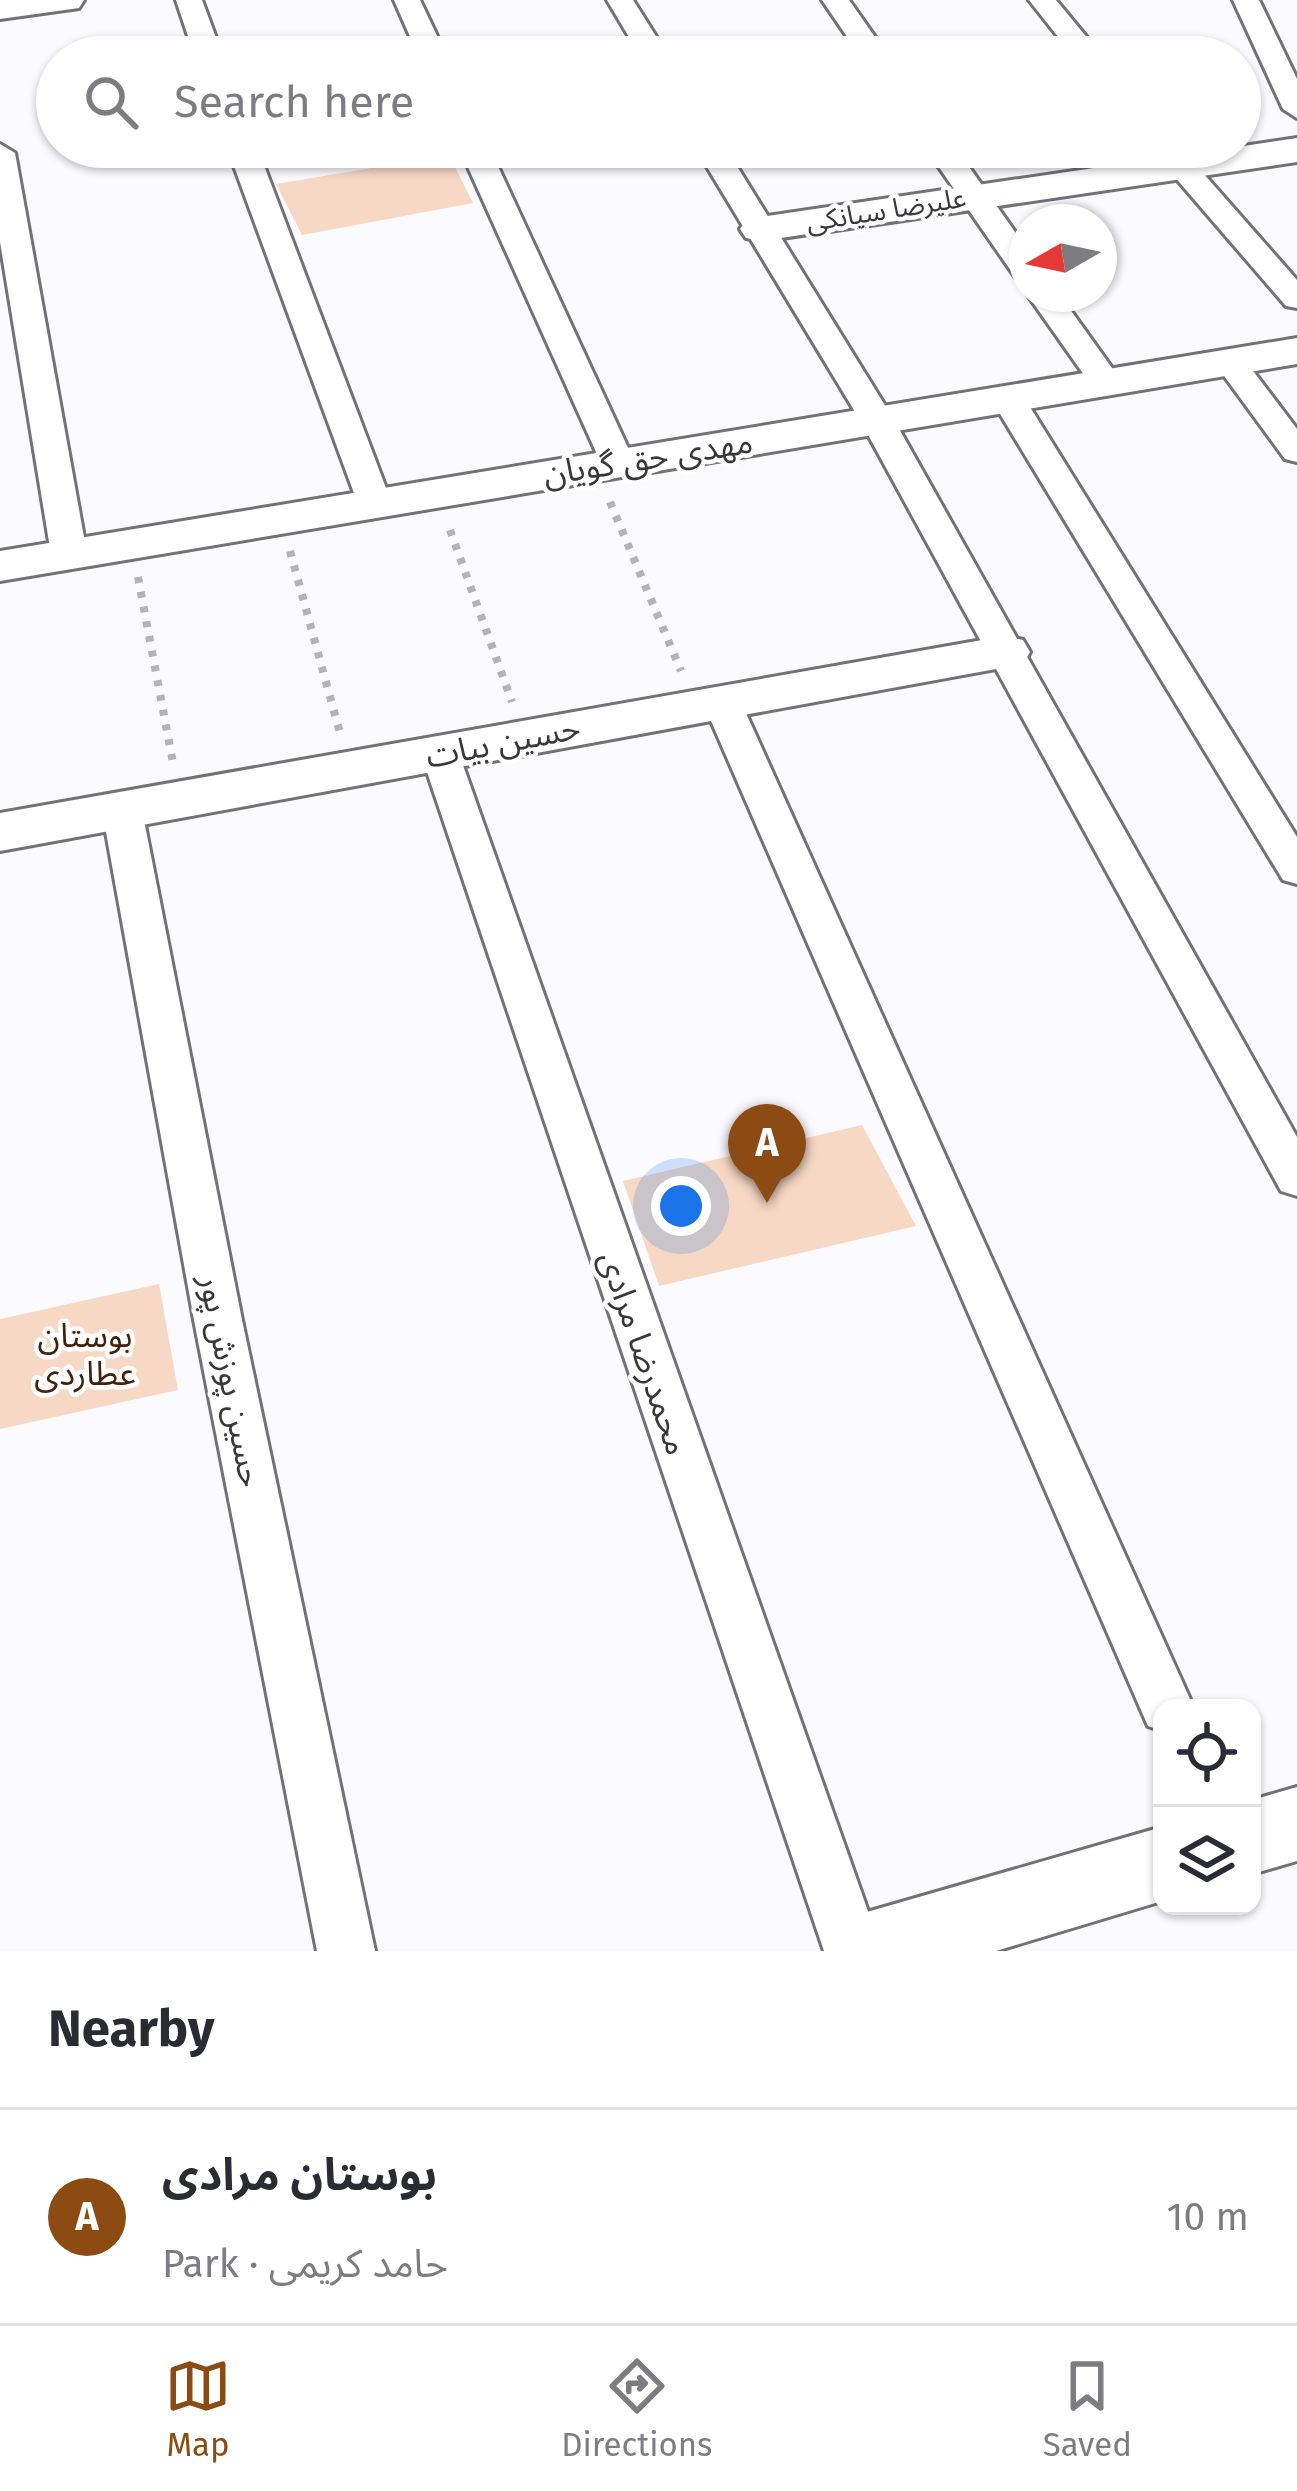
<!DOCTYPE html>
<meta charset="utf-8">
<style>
:root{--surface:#fff;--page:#f2f2f3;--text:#2b2b33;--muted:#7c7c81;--line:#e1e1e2;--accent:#8b4b13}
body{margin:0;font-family:"Fira Sans","Noto Sans Arabic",sans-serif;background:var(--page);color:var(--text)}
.controls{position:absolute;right:36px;bottom:36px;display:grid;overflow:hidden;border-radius:24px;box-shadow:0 3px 9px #0004}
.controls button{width:108px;height:108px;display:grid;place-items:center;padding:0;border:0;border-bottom:3px solid var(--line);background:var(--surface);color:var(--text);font:60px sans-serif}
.compass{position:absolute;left:1009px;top:204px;width:108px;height:108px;border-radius:50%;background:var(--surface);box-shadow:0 3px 9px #0004;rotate:261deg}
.you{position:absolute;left:681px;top:1206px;width:42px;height:42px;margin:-30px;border:9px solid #fff;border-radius:50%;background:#1a73e8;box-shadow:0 0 0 18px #1a73e833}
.badge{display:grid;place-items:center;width:78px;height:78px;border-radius:50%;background:var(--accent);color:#fff;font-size:39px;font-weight:700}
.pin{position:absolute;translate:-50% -99px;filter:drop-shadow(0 3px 6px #0008)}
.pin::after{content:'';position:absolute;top:63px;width:42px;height:36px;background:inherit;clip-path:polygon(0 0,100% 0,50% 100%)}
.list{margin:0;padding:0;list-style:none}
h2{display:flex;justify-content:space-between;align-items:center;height:156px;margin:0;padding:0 48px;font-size:51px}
h2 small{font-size:39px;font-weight:400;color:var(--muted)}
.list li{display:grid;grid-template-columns:78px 1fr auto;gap:36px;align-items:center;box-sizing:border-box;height:216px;padding:0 48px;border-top:3px solid var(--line)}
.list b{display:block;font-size:45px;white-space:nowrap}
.list p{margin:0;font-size:39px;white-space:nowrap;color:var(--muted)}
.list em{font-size:39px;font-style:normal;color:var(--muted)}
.icon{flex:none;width:66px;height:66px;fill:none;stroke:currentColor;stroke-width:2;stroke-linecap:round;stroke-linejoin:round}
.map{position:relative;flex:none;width:1297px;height:1951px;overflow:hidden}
.search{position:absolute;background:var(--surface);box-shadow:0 3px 9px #0004;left:36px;right:36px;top:36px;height:132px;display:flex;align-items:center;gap:30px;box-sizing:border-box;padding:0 42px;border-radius:66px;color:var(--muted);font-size:45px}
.sheet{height:372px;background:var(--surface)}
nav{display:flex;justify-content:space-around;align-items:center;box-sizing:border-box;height:168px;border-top:3px solid var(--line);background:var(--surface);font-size:33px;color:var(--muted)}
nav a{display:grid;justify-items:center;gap:6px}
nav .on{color:var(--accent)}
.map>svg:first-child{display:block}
.green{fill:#f6d8c4}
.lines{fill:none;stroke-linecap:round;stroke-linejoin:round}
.street-casing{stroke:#727177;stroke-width:6}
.secondary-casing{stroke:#727177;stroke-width:6}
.path{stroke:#b3b3b6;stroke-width:8;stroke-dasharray:6 9;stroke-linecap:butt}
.street{fill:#fff;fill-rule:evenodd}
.secondary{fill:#fff;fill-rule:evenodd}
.labels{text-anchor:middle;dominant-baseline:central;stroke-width:9;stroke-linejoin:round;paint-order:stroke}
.far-street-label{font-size:27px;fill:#38383b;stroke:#fff}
.street-label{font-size:33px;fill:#38383b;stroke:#fff}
.park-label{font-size:33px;fill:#40220a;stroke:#fff}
</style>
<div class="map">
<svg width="1297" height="1951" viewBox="0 0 1297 1951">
<rect width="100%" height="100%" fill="#fbfbff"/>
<g class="green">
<polygon points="449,155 473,203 302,235 276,184"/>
<polygon points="862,1125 916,1226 659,1286 623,1181"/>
<polygon points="159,1284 178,1390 0,1429 0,1319"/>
</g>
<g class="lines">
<g class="street-casing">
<g id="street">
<polygon points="176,0 202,0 223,57 195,57"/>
<polygon points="394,0 420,0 447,57 419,57"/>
<polygon points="607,0 633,0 669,57 641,57"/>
<polygon points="822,0 849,0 889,57 861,57"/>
<polygon points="1029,0 1056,0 1103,57 1074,57"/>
<polygon points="1233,0 1259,0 1297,79 1297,118 1283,109"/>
<polygon points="0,144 15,153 87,554 82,562 56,562 51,554 0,242"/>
<polygon points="227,147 257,147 392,504 387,512 363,512 358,504"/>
<polygon points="459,147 489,147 635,463 630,470 606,470 601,463"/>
<polygon points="695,147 725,147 894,420 1297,1137 1297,1196 1281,1191 860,420"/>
<polygon points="925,147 955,147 1027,249 1027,280 1016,278"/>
<polygon points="1149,147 1180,147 1297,280 1297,308 1286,306"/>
<polygon points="1027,294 1059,294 1122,382 1118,389 1094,389"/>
<polygon points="1230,352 1241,355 1297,429 1297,462 1285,459 1214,362"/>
<polygon points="1008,389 1025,399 1297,837 1297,884 1283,880 991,399"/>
<polygon points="721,687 734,691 740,700 1194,1708 1162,1708 1162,1731 1148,1726 702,700 708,691"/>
<polygon points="440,741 454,745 459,754 882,1951 824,1951 421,754 426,745"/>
<polygon points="122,796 136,800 142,810 242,1320 375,1951 317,1951 194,1320 102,810 108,800"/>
</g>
</g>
<g class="secondary-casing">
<g id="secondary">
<polygon points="0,0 84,0 79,8 0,19"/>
<polygon points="1297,138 1297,162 761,241 746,238 740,229 746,220 761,217"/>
<polygon points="1297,338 1297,364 0,581 0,551"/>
<polygon points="1005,636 1023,640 1030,652 1023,664 0,851 0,813"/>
<polygon points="1297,1787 1297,1861 1252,1874 1252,1800"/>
<polygon points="1162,1827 1162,1901 996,1951 828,1951 840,1924 867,1912"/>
</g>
</g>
<g class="path">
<polyline points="610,502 681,671"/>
<polyline points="450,530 512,702"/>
<polyline points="290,551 340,733"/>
<polyline points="138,577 173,763"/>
</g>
<use href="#street" class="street"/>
<use href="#secondary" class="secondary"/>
</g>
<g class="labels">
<g class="far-street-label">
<text transform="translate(886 210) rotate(-9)">علیرضا سیانکی</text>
</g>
<g class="street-label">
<text transform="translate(648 458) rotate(-9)">مهدی حق گویان</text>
<text transform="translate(503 742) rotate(-11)">حسین بیات</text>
<text transform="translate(644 1353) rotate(71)">محمدرضا مرادی</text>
<text transform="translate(231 1381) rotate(79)">حسین پوزش پور</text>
</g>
<g class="park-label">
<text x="85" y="1336">بوستان<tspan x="85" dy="38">عطاردی</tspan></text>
</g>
</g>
</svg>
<div class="controls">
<button><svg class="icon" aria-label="locate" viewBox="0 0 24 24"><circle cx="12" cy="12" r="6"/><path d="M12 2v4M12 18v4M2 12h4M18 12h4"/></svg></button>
<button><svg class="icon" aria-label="layers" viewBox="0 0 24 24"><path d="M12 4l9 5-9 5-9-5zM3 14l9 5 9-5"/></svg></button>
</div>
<svg class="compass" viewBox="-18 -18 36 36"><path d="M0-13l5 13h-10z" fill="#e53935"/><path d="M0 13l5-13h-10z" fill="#7c7c81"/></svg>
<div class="you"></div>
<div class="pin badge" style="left:767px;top:1203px">A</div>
<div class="search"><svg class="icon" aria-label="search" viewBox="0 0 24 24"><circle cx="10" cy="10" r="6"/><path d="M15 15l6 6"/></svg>Search here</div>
</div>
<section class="sheet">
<h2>Nearby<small></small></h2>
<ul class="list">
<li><span class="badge">A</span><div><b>بوستان مرادی</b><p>Park · حامد کریمی</p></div><em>10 m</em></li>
</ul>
</section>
<nav>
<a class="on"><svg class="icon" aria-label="map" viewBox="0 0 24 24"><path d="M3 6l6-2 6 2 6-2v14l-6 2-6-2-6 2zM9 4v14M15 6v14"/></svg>Map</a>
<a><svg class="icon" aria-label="directions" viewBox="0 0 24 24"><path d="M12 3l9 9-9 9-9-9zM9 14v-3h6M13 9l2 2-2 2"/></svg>Directions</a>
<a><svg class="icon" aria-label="saved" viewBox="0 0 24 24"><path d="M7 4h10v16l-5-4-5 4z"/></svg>Saved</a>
</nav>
